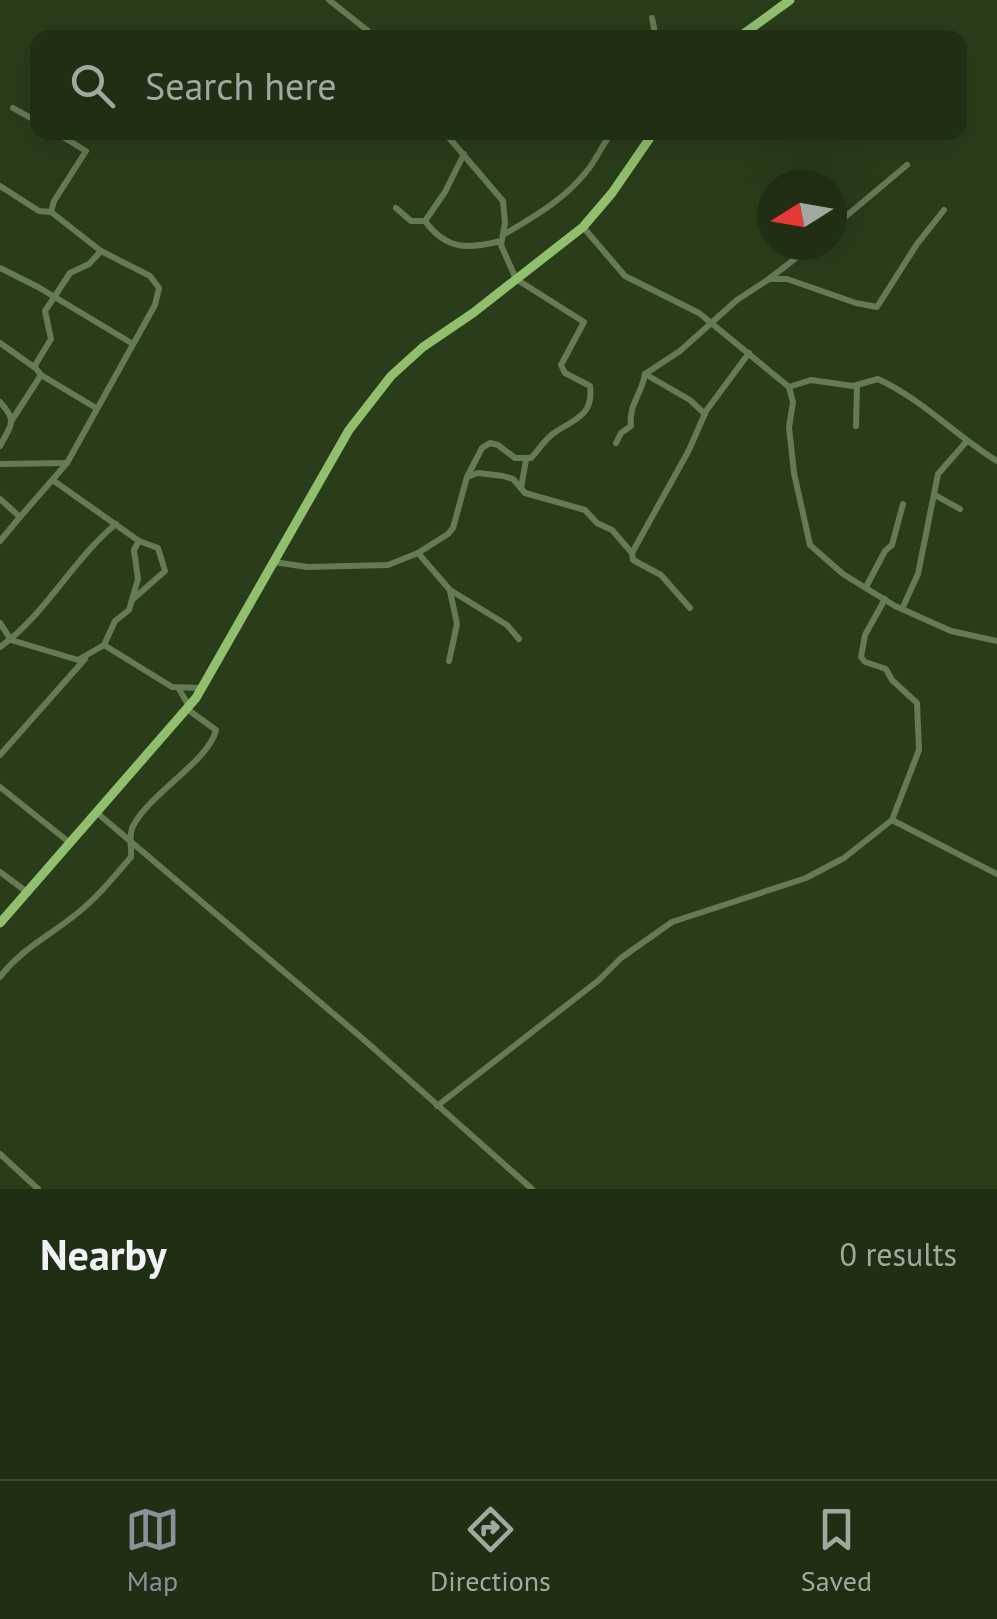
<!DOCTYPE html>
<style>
:root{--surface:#202e14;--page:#2d3a22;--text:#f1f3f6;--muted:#a2a8a0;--line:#3d4a34;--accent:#8c9099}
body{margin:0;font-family:"PT Sans",sans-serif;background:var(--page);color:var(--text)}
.compass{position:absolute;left:757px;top:170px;width:90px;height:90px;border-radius:50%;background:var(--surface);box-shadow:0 10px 40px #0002;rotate:259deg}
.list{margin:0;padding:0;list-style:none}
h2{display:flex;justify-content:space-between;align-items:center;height:130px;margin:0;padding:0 40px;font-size:42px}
h2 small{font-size:32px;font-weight:400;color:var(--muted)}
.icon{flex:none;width:55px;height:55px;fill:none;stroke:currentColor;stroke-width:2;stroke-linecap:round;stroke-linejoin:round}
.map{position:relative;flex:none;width:997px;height:1189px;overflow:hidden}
.search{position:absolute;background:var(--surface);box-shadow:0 10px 40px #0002;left:30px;right:30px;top:30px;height:110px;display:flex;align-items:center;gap:25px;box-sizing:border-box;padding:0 35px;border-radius:20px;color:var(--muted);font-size:38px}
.sheet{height:290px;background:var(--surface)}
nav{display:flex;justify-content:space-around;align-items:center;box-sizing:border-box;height:140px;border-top:2px solid var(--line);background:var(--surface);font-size:28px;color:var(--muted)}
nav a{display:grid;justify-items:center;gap:5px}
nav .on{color:var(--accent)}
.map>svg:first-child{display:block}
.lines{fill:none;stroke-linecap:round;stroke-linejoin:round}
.street{stroke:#657b54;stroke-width:6}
.primary{stroke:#91bf6e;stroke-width:9}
</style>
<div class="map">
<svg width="997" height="1189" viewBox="0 0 997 1189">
<rect width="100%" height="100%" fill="#2a3d1a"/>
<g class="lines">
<g class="street">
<polyline points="329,0 377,38"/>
<polyline points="652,18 656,38"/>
<polyline points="13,108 38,122"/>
<path d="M444 132 503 201 505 223 501 245 516 279 584 322 561 365 565 373 590 386C594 416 574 419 554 433 544 440 539 450 531 458H515L498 445 490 443 482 448 467 477"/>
<polyline points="0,186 39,211 51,212"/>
<path d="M396 208 411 221H425C447 251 469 249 501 241"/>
<polyline points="425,221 445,192 464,154"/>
<polyline points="583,227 625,276 699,313 789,387 793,402 789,427 794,473 810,545 843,574 895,606 951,631 997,641"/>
<polyline points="832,228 907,165"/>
<path d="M503 235C533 217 564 200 586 172 597 160 601 145 613 132"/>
<polyline points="0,268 38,287 133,344"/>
<polyline points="770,278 813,245"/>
<polyline points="0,343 34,367 51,339 45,311 70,273 89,264 101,251"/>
<polyline points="35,367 41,375 96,408"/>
<path d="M789 387 811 380 853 386 878 379C923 400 955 435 997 461"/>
<path d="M0 402C18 421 11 425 0 446"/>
<polyline points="705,414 690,400 645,374 680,351 737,300 769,279 787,279 856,303 877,307 917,244 944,210"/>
<polyline points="12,420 41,375"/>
<polyline points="856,426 857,385"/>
<path d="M616 443 621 433 631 426C628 405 642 394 645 374"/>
<polyline points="0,464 67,463"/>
<polyline points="54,481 139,541 158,548 165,571 132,600"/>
<polyline points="521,488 526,460"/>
<polyline points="935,495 960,509"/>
<polyline points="0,499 20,517 0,541"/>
<polyline points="20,517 67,463 155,305 159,288 150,276 101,251 51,212 54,201 86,151 55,132"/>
<polyline points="418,553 450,590 507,625 519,639"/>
<polyline points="274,562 307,567 388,565 418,553 448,534 453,528 467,477 478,473 503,476 513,479 525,493 585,510 597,523 612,530 632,553"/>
<polyline points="866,587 885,551 892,545 903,504"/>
<polyline points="690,608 661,575 633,560 632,553 689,450 706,411 749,353"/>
<polyline points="902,609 918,574 938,474 966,442"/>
<polyline points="0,623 11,640 78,660 104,645 115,621 129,610 138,579 134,550 139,541"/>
<polyline points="104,645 172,687 201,688"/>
<path d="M0 647C46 614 73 559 116 524"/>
<polyline points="449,661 457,624 450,591"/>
<polyline points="179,689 189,706"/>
<polyline points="0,755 85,659"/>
<polyline points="0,787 70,843"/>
<polyline points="96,812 362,1038 532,1189"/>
<polyline points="892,820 997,874"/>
<polyline points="0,872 27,892"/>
<path d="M0 977C21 949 48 937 75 915 97 898 113 878 131 857 132 846 128 837 133 826 151 792 209 761 216 730L187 709"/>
<polyline points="437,1106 599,980 621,958 672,922 806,878 844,858 892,820 919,750 917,703 892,680 886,669 865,662 861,657 865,635 885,599"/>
<polyline points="0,1154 38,1189"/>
</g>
<g class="primary">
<polyline points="738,38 790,0"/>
<polyline points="0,923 196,698 349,430 391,376 423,347 473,313 583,227 612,193 654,132"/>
</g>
</g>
</svg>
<svg class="compass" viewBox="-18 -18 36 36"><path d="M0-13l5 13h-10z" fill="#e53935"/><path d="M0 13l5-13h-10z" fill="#a2a8a0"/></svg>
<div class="search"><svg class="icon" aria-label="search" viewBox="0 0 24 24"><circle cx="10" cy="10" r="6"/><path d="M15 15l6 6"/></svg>Search here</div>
</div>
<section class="sheet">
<h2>Nearby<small>0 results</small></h2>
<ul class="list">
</ul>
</section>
<nav>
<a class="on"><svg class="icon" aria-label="map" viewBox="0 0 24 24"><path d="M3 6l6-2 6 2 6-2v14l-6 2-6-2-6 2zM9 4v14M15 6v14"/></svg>Map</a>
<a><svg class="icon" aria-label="directions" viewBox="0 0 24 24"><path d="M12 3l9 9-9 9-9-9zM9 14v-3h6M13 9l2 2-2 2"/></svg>Directions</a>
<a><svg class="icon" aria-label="saved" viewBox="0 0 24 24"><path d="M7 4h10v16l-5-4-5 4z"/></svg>Saved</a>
</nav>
